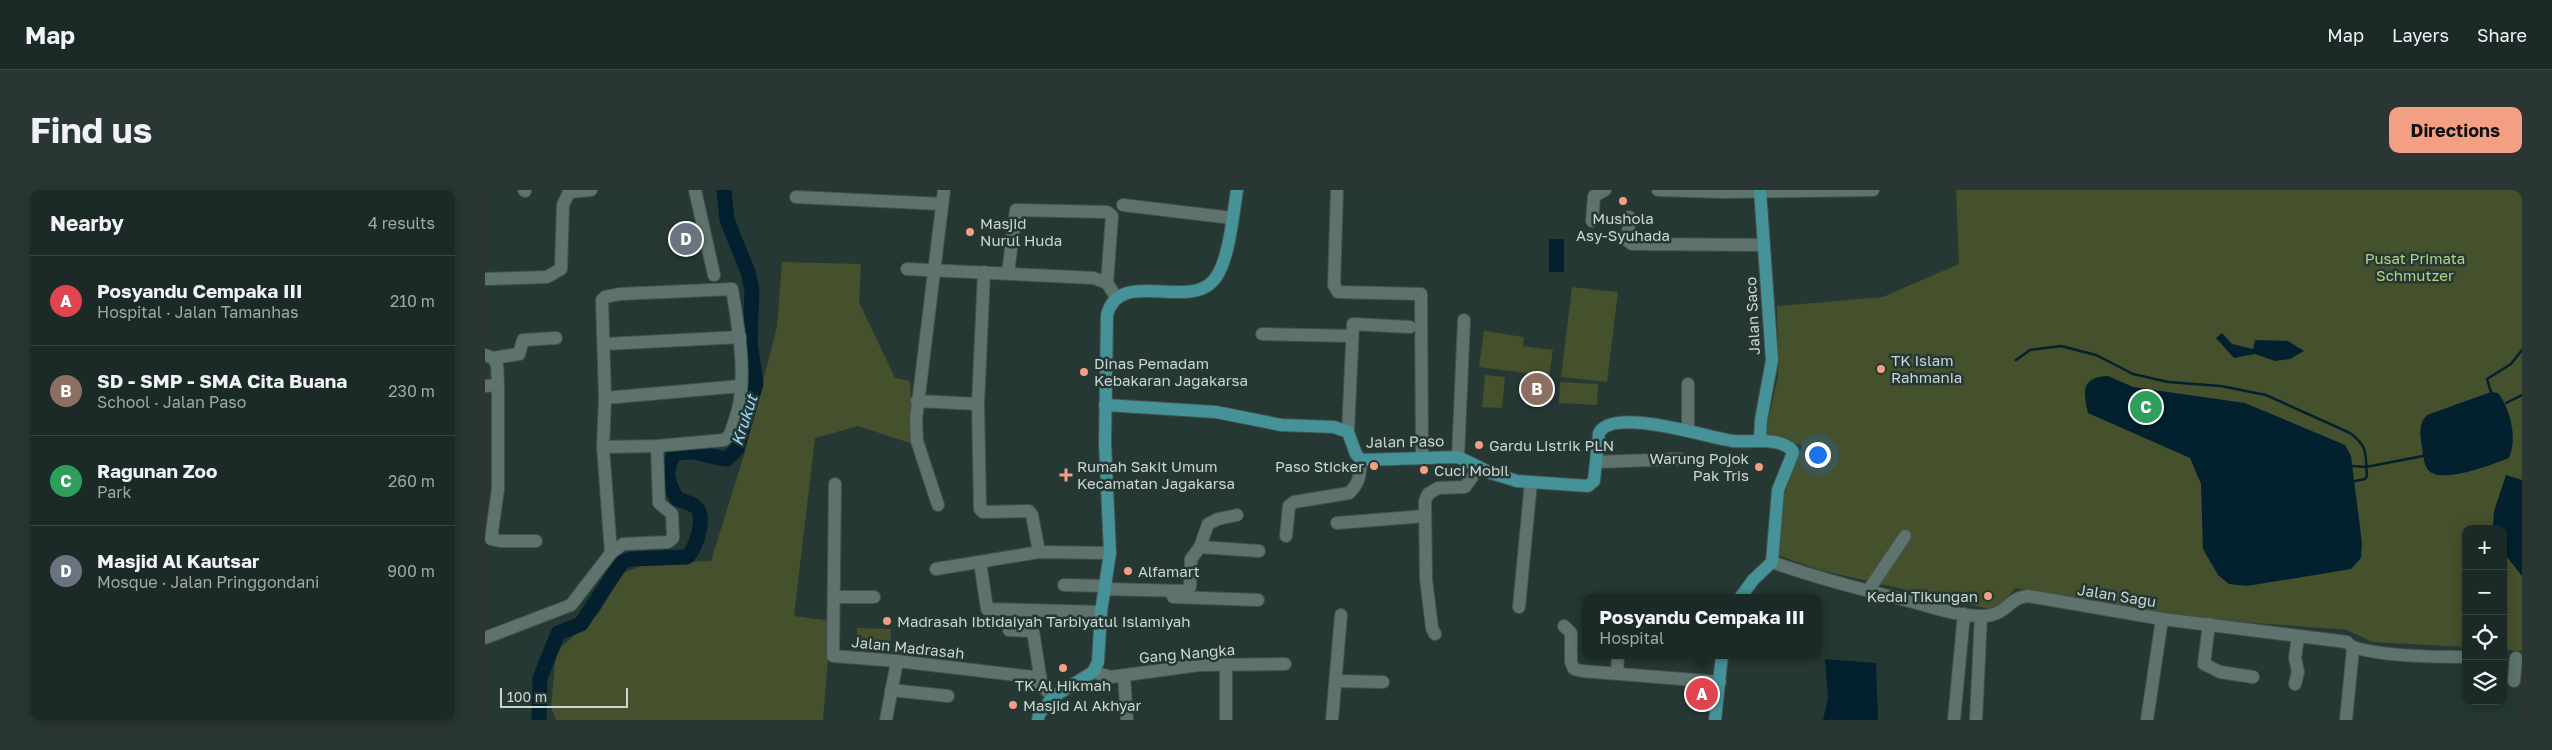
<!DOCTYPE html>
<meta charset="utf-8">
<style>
:root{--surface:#1c2a27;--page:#293633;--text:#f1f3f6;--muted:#a0a7a7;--line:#3a4644;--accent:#f39f84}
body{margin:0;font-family:"Golos Text",sans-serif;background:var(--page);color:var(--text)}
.controls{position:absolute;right:15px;bottom:15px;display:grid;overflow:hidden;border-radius:10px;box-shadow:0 2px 12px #0003}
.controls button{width:45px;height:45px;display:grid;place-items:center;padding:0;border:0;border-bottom:1px solid var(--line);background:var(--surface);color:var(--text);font:25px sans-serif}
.scale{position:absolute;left:15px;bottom:12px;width:128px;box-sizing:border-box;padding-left:5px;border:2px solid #cbd6d3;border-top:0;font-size:14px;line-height:18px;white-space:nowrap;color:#cbd6d3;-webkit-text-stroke:4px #263834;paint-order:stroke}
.you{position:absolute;left:1332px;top:264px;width:18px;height:18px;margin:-12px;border:4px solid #fff;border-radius:50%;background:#1a73e8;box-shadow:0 0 0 8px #1a73e833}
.badge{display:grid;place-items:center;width:32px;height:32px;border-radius:50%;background:var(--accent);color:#fff;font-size:16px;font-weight:700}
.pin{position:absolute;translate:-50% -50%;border:2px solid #fff;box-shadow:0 1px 5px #0006}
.popup{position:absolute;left:1097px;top:404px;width:240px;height:65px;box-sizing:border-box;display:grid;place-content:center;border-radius:10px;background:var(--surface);filter:drop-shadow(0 1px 4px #0005);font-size:16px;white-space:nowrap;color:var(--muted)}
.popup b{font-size:19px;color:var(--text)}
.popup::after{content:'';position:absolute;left:50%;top:100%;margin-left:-10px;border:10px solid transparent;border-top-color:var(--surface)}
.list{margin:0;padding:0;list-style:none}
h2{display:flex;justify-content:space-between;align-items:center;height:65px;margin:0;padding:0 20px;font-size:21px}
h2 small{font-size:16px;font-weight:400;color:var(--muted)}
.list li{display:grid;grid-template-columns:32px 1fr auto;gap:15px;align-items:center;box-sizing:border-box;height:90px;padding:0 20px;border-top:1px solid var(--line)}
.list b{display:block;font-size:19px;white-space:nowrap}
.list p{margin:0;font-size:16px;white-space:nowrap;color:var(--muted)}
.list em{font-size:16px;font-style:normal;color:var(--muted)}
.icon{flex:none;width:28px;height:28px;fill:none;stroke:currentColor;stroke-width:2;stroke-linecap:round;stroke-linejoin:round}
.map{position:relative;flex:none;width:2037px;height:530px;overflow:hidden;border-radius:10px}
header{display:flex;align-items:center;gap:30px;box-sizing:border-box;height:70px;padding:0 25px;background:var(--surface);border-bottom:1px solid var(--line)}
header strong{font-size:24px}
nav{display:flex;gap:28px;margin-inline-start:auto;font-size:18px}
.intro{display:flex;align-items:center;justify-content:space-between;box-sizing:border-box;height:120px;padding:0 30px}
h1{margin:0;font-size:35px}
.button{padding:12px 22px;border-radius:10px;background:var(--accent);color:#111;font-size:18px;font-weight:700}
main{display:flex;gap:30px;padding:0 30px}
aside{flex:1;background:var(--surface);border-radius:10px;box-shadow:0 2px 12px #0003}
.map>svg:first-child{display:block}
.green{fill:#45502d}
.water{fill:#03202e}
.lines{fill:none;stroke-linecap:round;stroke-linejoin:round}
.stream{stroke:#03202e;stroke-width:2.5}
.river{stroke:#03202e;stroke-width:15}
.minor-casing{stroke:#43534f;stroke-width:14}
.major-casing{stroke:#43534f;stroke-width:14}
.minor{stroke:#5f736e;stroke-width:12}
.major{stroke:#459298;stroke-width:12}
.poi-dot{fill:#f39f84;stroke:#263834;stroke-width:2}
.labels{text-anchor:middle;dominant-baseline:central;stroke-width:5;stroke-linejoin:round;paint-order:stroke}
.poi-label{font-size:15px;fill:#cbd6d3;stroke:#263834;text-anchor:start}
.park-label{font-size:15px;fill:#b9cf83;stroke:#263834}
.street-label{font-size:15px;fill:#cbd6d3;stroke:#263834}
.water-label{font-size:16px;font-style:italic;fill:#9bdbff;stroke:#263834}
</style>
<header>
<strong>Map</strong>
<nav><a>Map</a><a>Layers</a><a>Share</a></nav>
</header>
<div class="intro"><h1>Find us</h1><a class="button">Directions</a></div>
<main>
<aside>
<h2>Nearby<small>4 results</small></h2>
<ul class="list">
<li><span class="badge" style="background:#e0444e">A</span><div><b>Posyandu Cempaka III</b><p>Hospital · Jalan Tamanhas</p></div><em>210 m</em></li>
<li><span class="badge" style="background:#8d6e63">B</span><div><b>SD - SMP - SMA Cita Buana</b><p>School · Jalan Paso</p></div><em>230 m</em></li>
<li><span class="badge" style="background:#2e9e5b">C</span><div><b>Ragunan Zoo</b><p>Park</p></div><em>260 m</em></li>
<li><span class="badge" style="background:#6b7280">D</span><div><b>Masjid Al Kautsar</b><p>Mosque · Jalan Pringgondani</p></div><em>900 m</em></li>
</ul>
</aside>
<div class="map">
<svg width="2037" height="530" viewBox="0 0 2037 530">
<rect width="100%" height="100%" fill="#263834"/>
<g class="green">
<polygon points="1471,0 2037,0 2037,461 2018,460 2018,339 1981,339 1981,457 1887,452 1862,440 1696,427 1530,398 1513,421 1335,380 1292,365 1296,313 1317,255 1279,248 1293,187 1292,116 1398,107 1474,74"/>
<polygon points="297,72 376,74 374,112 410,188 425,191 428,254 373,236 330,248 309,426 346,431 338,530 71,530 66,517 71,462 114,423 136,384 161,374 226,371 259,265 292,137"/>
<polygon points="1087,97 1133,102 1122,192 1076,187"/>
<polygon points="999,141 1039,147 1038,156 1068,160 1064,186 994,177"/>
<polygon points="1000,185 1020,187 1017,218 997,217"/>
<polygon points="1075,192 1113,194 1112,215 1074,213"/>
<polygon points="372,438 406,439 405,458 371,457"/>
</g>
<g class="water">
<rect x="1064" y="49" width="15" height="33"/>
<polygon points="1737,143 1747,154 1768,159 1770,150 1803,151 1819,161 1805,169 1790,171 1770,164 1749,168 1731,148"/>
<path d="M1623 186 1648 197 1760 213 1860 255 1866 266 1877 353 1876 368 1866 379 1762 396 1744 394 1733 385 1718 359 1716 294 1705 268 1603 223C1598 202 1596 187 1623 186Z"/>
<path d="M2006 202 2013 203C2025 218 2033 249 2024 268 2008 274 1956 295 1943 280 1939 275 1938 264 1937 257 1935 245 1933 234 1942 225Z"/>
<polygon points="2021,285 2037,290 2037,386 2018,362 2018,339 2008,339 2008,336 2009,321"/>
<polygon points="1340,469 1391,473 1393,530 1338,530 1343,508"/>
</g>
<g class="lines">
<g class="stream">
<path d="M1531 170 1545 160 1576 156 1611 165 1648 184 1683 192 1736 196 1781 205 1865 243C1884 257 1880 264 1882 286L1880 289 1870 291"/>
<polyline points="2006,202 2002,189 2026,174 2037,160"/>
<polyline points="2021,213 2037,205"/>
<polyline points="1867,276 1881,277 1938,266"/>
</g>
<path class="river" d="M54 530 55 488 73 443 96 434 137 372 146 369 202 367C211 359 222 326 210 316 206 313 197 311 192 309 182 291 179 283 189 264 209 258 221 267 242 269L252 259 271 194 265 152 267 100 263 82 242 30 239 0"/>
<g class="minor-casing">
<g id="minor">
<polyline points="39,0 40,1"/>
<polyline points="210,0 229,85"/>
<polyline points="852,0 849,95 853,102 936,104 937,267"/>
<polyline points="1173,0 1239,2 1388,0"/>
<polyline points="84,2 106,0"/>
<polyline points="311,7 457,14"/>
<polyline points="638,15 747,28"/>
<polyline points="1144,27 1143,51 1147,54 1279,55"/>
<polyline points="1107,31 1109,6 1120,0"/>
<polyline points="422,79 609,88 622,93 631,107"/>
<polyline points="499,82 493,214 495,319 498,322 544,321 547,325 554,362"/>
<polyline points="523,83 531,20 622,22 627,26 622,93"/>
<polyline points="0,89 62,87 76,79 78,15 85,0"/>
<polyline points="777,144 866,146"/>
<polyline points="120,154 255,147"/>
<polyline points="0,165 8,168 12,175 13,195 13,299 6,349 16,351 51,351"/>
<polyline points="8,168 34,164 38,150 71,148"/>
<polyline points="0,196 13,195"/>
<polyline points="120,208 256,196"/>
<polyline points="432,211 493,214"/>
<polyline points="1203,240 1203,194"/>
<polyline points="863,242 868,134 925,137"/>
<path d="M118 257 120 208 117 110 120 107 135 104 247 99C253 136 261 178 254 215 252 225 248 235 245 245L239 250 172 256 118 257 126 363"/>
<polyline points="973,267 979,130"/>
<polyline points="1111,272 1195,269"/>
<polyline points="350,294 348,466 412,471 548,487 568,507"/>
<polyline points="453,315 432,251 431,230 459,0"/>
<polyline points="852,333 940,326"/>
<path d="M801 346 804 316 809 312 864 303C875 293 875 283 876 270"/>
<polyline points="715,357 774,361"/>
<polyline points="495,372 502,419 616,422"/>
<path d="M1287 372C1331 388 1378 400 1424 411 1448 417 1474 427 1499 426 1522 425 1524 407 1543 406L1677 429 1862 452C1871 467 1961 467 1981 467"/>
<polyline points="451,379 554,362 625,363"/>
<polyline points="579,395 622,396"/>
<polyline points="621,399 699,401 705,397 706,369 715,357 723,334 733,329 752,325"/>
<polyline points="1383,401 1420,346"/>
<polyline points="349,407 389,407"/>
<polyline points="688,407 773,410"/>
<polyline points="1034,417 1046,292"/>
<polyline points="1724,434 1719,474 1735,482 1768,487"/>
<polyline points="1079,436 1086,443 1086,472 1089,479 1097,481 1235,492"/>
<polyline points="524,440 548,441 556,492"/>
<polyline points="950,444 947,438 941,389 940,311 943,304 953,298 980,297 994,277"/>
<polyline points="0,448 86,415 126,363 138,354 183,352 188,348 187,324 174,313 172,256"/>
<polyline points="608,482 626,487 714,475 800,474"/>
<polyline points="1132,483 1133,465"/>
<polyline points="639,485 642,530"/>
<polyline points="851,491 898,492"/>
<polyline points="2029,491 2031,468"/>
<polyline points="1810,494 1813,482 1810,468 1813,447"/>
<polyline points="406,500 463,506"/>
<polyline points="401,530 412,471"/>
<polyline points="741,530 741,474"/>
<polyline points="847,530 856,425"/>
<polyline points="1469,530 1479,424"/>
<polyline points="1491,530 1496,426"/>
<polyline points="1662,530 1677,429"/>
<polyline points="1861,530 1868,458"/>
</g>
</g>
<g class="major-casing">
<g id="major">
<polyline points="1275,0 1287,170 1276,230 1275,250"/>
<path d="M620 215 731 222 796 235 849 237 863 242 871 264 876 270 973 267 1006 283 1032 291 1103 296 1109 291 1114 243C1128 216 1224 248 1248 251 1265 253 1292 246 1307 260L1308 263 1293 300 1287 372 1268 390 1255 408"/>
<path d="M553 530 554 524 568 507 608 482 613 472 616 422 625 363 620 253 622 125C634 78 701 119 727 92 744 76 748 24 752 0"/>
<polyline points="1230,530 1237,465"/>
</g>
</g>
<use href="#minor" class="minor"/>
<use href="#major" class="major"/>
</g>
<g class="poi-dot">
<circle cx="1138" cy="11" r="5"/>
<circle cx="485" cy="42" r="5"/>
<circle cx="1396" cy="179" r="5"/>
<circle cx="599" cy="182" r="5"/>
<circle cx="994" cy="255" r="5"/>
<circle cx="889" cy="276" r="5"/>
<circle cx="1274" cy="277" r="5"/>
<circle cx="939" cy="280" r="5"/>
<path d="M578.5 277.5h5v5h5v5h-5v5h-5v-5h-5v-5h5z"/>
<circle cx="643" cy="381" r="5"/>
<circle cx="1503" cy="406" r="5"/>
<circle cx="402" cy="431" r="5"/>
<circle cx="578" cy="478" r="5"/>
<circle cx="528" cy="515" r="5"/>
</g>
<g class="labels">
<g class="poi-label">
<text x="1138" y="28" text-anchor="middle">Mushola<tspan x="1138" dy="17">Asy-Syuhada</tspan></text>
<text x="495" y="33">Masjid<tspan x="495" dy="17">Nurul Huda</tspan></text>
<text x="1406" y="170">TK Islam<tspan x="1406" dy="17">Rahmania</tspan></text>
<text x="609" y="173">Dinas Pemadam<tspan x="609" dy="17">Kebakaran Jagakarsa</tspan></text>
<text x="1004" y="255">Gardu Listrik PLN</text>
<text x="1264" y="268" text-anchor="end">Warung Pojok<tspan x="1264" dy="17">Pak Tris</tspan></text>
<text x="592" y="276">Rumah Sakit Umum<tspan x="592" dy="17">Kecamatan Jagakarsa</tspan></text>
<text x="879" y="276" text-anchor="end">Paso Sticker</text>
<text x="949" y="280">Cuci Mobil</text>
<text x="653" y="381">Alfamart</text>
<text x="1493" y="406" text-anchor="end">Kedai Tikungan</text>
<text x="412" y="431">Madrasah Ibtidaiyah Tarbiyatul Islamiyah</text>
<text x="578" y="495" text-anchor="middle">TK Al Hikmah</text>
<text x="538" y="515">Masjid Al Akhyar</text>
</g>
<g class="park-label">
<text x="1930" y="68">Pusat Primata<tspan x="1930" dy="17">Schmutzer</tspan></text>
</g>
<g class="street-label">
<text transform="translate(1267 126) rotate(-93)">Jalan Saco</text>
<text transform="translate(920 251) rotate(-1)">Jalan Paso</text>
<text transform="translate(1632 405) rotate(9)">Jalan Sagu</text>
<text transform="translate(423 457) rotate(6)">Jalan Madrasah</text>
<text transform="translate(702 463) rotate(-5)">Gang Nangka</text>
</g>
<g class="water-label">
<text transform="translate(259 230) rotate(-72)">Krukut</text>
</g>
</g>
</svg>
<div class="controls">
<button>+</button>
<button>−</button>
<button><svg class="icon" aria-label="locate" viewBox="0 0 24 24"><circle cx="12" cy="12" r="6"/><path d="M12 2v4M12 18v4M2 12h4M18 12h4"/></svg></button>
<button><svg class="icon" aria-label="layers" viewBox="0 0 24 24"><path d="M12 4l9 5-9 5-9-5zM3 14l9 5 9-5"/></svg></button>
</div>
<div class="scale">100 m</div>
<div class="you"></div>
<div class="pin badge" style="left:1217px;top:504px;background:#e0444e">A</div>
<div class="popup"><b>Posyandu Cempaka III</b>Hospital</div>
<div class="pin badge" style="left:1052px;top:199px;background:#8d6e63">B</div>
<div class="pin badge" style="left:1661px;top:217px;background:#2e9e5b">C</div>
<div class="pin badge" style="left:201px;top:49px;background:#6b7280">D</div>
</div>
</main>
